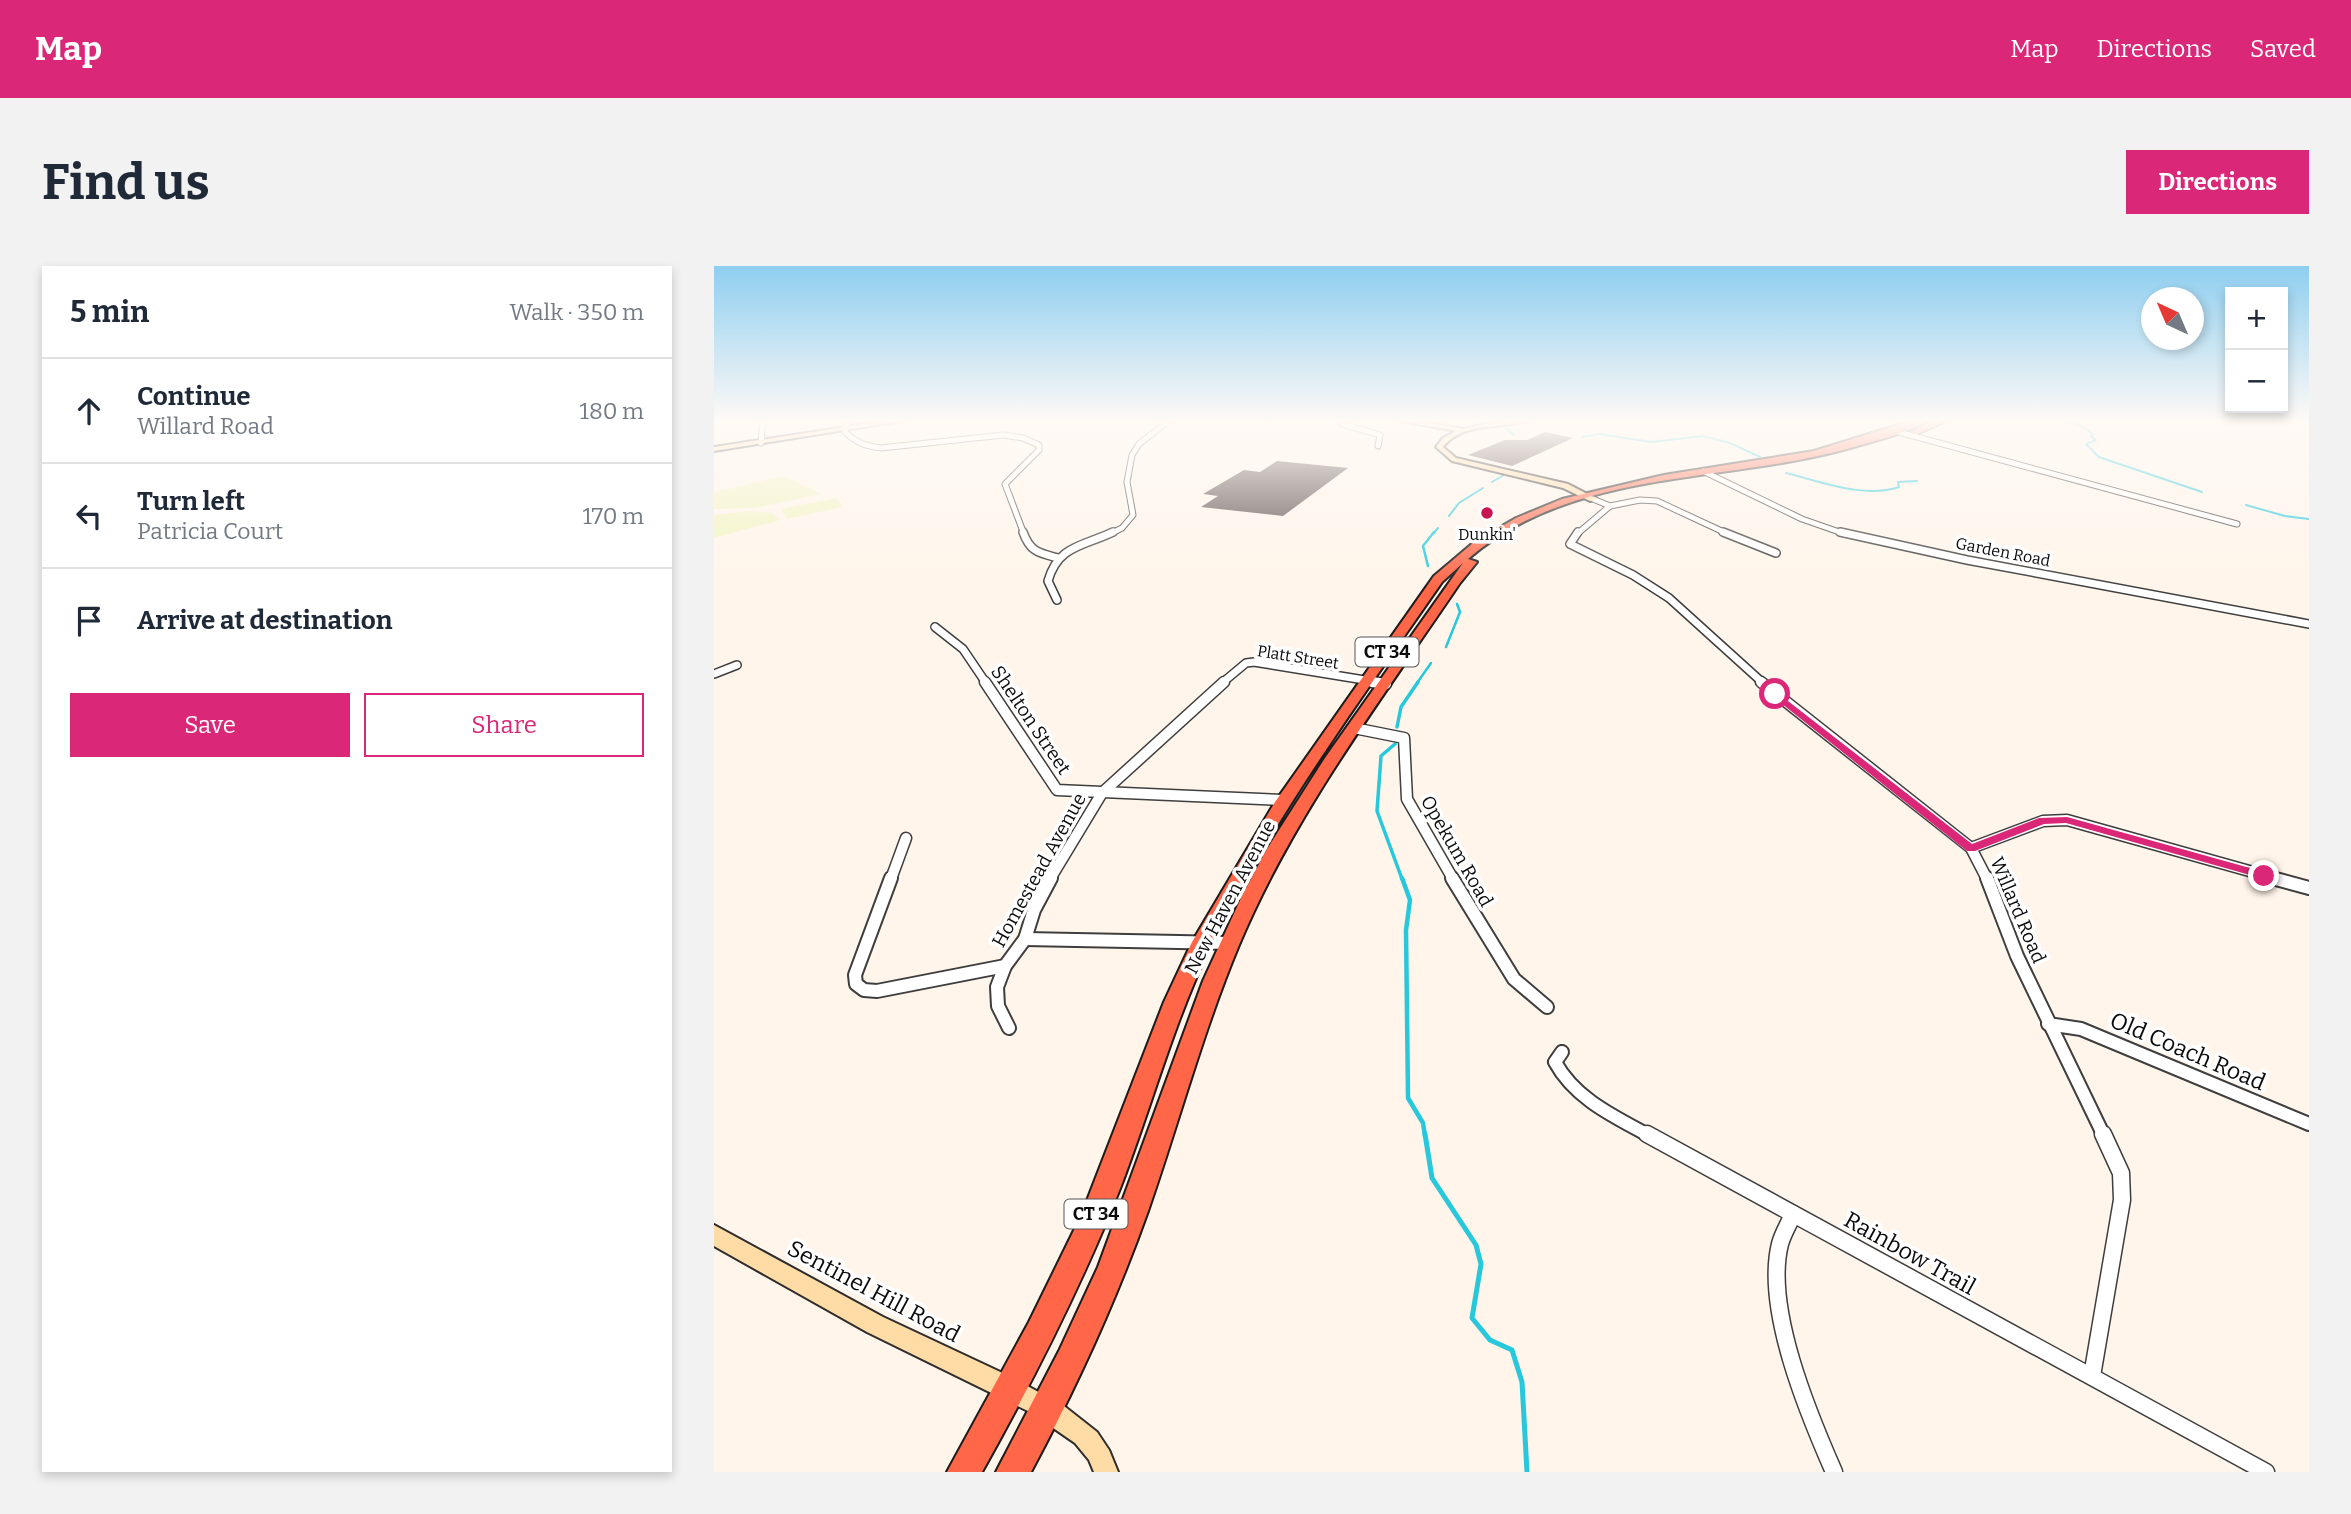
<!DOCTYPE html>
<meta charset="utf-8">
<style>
:root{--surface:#fff;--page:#f2f2f3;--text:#1f2937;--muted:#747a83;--line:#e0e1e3;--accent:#db2777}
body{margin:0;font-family:Bitter,serif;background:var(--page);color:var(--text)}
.controls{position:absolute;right:21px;top:21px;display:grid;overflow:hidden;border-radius:0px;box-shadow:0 4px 10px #0003}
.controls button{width:63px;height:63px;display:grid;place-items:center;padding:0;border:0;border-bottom:2px solid var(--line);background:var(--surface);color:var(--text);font:35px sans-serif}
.compass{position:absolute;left:1427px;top:21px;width:63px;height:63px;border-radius:50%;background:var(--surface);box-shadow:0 4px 10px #0003;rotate:316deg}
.stop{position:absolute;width:21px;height:21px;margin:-16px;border:5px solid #db2777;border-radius:50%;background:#fff}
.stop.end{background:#db2777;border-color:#fff;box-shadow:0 2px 7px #0008}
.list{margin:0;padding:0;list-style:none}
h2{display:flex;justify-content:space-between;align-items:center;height:91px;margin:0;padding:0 28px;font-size:30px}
h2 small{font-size:23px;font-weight:400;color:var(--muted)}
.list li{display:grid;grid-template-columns:46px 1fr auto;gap:21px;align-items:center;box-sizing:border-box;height:105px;padding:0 28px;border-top:2px solid var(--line)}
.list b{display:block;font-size:26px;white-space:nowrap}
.list p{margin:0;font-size:23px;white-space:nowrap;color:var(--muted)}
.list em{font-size:23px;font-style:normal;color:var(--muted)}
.actions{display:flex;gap:14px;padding:21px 28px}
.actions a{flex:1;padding:16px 0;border:2px solid var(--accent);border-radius:0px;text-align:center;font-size:24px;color:var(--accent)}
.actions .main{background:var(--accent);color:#fff}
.icon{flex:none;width:38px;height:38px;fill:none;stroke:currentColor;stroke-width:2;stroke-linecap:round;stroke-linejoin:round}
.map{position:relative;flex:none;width:1595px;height:1206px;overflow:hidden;border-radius:0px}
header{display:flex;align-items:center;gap:42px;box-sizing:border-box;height:98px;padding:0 35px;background:var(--accent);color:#fff}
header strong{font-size:33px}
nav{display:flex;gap:38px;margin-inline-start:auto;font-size:24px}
.intro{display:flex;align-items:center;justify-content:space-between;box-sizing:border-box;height:168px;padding:0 42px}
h1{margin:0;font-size:49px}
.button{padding:18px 32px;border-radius:0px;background:var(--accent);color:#fff;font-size:24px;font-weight:700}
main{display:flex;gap:42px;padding:0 42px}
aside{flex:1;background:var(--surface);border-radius:0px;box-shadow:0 4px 10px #0003}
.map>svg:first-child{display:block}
.pitch{fill:#f1f4c2}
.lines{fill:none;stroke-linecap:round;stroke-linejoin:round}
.stream-far4{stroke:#27c8dc;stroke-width:2}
.stream-far3{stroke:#27c8dc;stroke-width:2.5}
.stream-far2{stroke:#27c8dc;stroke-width:3.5}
.stream-far1{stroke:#27c8dc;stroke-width:4.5}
.stream{stroke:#27c8dc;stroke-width:5}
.building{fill:#554847}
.street-far4-casing{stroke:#3e3e3e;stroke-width:7}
.street-far3-casing{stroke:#3e3e3e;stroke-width:10}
.street-far2-casing{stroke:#3e3e3e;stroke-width:13}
.street-far1-casing{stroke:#3e3e3e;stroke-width:16}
.street-casing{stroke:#3e3e3e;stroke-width:19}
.secondary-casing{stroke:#2d2d2d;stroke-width:4}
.highway-casing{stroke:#1c1c1c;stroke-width:4}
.street-far4{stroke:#fff;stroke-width:5}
.street-far3{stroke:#fff;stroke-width:7}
.street-far2{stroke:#fff;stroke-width:10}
.street-far1{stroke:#fff;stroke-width:12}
.street{stroke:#fff;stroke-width:16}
.secondary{fill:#ffdba5;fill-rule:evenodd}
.highway{fill:#ff6748;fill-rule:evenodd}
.route{fill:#db2777}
.poi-dot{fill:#c91552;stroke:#fff;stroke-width:2.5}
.labels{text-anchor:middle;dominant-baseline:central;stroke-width:7;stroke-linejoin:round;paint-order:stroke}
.far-poi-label{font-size:16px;fill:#0b0b0b;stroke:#fff}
.far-street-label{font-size:16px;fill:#0b0b0b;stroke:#fff}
.shield{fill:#fff;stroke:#545454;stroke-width:2}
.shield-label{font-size:18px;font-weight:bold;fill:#0b0b0b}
.street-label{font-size:19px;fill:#0b0b0b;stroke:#fff}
.near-street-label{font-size:23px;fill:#0b0b0b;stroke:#fff}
</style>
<header>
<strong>Map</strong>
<nav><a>Map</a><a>Directions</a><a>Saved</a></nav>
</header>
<div class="intro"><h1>Find us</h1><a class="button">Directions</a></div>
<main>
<aside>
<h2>5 min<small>Walk · 350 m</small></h2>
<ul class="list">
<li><svg class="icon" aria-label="ahead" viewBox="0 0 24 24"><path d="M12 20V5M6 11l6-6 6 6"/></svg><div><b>Continue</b><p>Willard Road</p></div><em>180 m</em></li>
<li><svg class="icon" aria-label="left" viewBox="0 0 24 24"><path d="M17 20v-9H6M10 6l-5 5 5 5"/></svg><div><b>Turn left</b><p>Patricia Court</p></div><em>170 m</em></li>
<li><svg class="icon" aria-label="arrive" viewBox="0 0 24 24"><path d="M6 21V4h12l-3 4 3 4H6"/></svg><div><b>Arrive at destination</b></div></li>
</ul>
<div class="actions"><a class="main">Save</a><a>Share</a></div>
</aside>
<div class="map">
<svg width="1595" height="1206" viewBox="0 0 1595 1206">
<rect width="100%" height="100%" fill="#fff5ea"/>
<g class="pitch">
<polygon points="69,210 107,228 41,242 0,243 0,226"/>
<polygon points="122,232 129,241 73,253 67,243"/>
<polygon points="36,245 58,247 66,254 0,272 0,249"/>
</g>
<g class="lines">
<g class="stream-far4">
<polyline points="763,153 780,157"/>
<polyline points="1343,153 1368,160 1379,168 1377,170 1382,174 1372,178 1385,191 1488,226"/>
<polyline points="789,160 800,169"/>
<polyline points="868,171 886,168 937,176 989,170 1016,177 1046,191"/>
<path d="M1072 207C1106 215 1150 233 1185 221L1184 216 1203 215"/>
<polyline points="778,216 790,209"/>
<polyline points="1532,239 1571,250 1595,253"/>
<polyline points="735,250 745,237 769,222"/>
<polyline points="719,268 724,262"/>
</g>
<g class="stream-far3">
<polyline points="714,300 709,280 720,266"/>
<polyline points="732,381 746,346 743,338"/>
<polyline points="703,417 717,397"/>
</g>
<g class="stream-far2">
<polyline points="683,461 687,441 704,416"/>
<polyline points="681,478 667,490 663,545 688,613"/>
</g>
<polyline class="stream-far1" points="688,612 696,634 692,664 694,832 709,857 711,870"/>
<polyline class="stream" points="711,868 718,912 762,979 767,998 758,1052 776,1074 798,1084 808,1116 813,1206"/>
</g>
<g class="building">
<polygon points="831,166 859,172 798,200 754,189 791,174 813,174"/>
<polygon points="563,195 634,202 569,250 487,241 504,230 489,228 530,204 546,206"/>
</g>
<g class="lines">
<g class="street-far4-casing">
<g id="street-far4">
<path d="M133 153 131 166C143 177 151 180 167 182L289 169 309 172 325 179V184L291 218 310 268"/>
<polyline points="633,153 628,158 666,169 664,180"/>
<polyline points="1181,165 1523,258"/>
<polyline points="47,177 49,153"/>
<polyline points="989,205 1088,253 1131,268"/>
<polyline points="896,240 926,234 943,235 1014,268"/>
<polyline points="396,268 408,262 419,249 413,216 418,189 425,178 457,153"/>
<polyline points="863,268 896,240 879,233"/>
</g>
</g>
<g class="street-far3-casing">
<g id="street-far3">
<path d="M309 266C316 286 325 287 344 292"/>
<polyline points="864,266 856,278 919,309 955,332 1049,417"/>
<polyline points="1009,266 1062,287"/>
<polyline points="1126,266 1253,294 1595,358"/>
<path d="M343 334 334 315C344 279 370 280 399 266"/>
<polyline points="221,361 249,383 272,417"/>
<polyline points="0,408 23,399"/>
<polyline points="508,417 532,397 540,396 669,417"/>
</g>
</g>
<g class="street-far2-casing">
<g id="street-far2">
<polyline points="271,416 343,524 569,534"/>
<polyline points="658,416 672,418"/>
<polyline points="1047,416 1257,582 1273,613"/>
<polyline points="640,462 690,472 693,533 739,613"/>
<polyline points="1257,582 1329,555 1353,554 1564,613"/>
<polyline points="177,613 192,572"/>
<polyline points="336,613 388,527 510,416"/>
</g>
</g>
<g class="street-far1-casing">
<g id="street-far1">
<polyline points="177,612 141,709 142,718 150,724 163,725 291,700"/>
<polyline points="738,612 800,713 833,741"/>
<polyline points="1273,612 1303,690 1390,870"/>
<polyline points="1558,612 1595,622"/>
<polyline points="311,673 516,677"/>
<polyline points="1334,758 1367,763 1595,858"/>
<polyline points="295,762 284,740 283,721 291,700 311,673 320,644 337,612"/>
<path d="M848 786 841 796C861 833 901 851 936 870"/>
</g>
</g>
<g class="street-casing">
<g id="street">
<polyline points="933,868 1552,1206"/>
<path d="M1079 948C1075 958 1069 967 1066 978 1050 1042 1094 1147 1120 1206"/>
<polyline points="1378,1110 1408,934 1407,907 1389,868"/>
</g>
</g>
<g class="secondary-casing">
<g id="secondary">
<polygon points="183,153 200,153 0,185 0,181"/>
<path d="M677 153H693L749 163 780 156 820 153C792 164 750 154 729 181L742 192 854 218 883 233 876 235 849 222 738 195 722 181 729 172 742 165Z"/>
<polygon points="0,959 169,1051 297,1111 350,1140 383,1166 395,1184 404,1206 380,1206 375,1194 361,1177 316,1146 153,1066 0,980"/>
</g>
</g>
<g class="highway-casing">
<g id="highway">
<path d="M1203 153H1215C1195 167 1164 174 1140 181 1013 218 860 201 754 293L763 296 746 317C667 434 580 548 525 679 489 765 465 856 434 945 402 1035 362 1122 317 1206H282L345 1085 384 1001 489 715 528 630 553 583 611 492 749 297 728 316C647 433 561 549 498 677 460 755 438 839 407 920 368 1019 320 1113 268 1206H233L315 1056 367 950 450 736 478 676 561 536 720 310 759 277 802 252 848 233 950 209 1100 185Z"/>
<polygon points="1224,153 1236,153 1203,168 1196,166"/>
</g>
</g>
<use href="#street-far4" class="street-far4"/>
<use href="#street-far3" class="street-far3"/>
<use href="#street-far2" class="street-far2"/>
<use href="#street-far1" class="street-far1"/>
<use href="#street" class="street"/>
<use href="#secondary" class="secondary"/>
<use href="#highway" class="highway"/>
</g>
<linearGradient id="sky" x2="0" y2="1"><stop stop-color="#8ecef0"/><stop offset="0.48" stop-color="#fffaf6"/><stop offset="1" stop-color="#fffaf6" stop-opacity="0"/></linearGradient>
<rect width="1595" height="322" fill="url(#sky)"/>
<polygon class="route" points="1061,425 1258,578 1325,552 1353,551 1554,607 1556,610 1550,613 1352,557 1330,558 1261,585 1253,585 1058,430 1056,428"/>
<circle class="poi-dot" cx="773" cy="247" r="7"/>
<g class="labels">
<g class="far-poi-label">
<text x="773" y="268">Dunkin'</text>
</g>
<g class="far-street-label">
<text transform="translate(1289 286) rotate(11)">Garden Road</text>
<text transform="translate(584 391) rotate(9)">Platt Street</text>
</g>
<g class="shield">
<rect x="641.5" y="371.5" width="63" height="29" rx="5"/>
<rect x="350.5" y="933.5" width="63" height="29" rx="5"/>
</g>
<g class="shield-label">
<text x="673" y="386">CT 34</text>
<text x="382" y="948">CT 34</text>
</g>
<g class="street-label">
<text transform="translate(317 454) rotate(56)">Shelton Street</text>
<text transform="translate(743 585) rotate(60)">Opekum Road</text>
<text transform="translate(325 604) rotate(-61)">Homestead Avenue</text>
<text transform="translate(516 631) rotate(-62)">New Haven Avenue</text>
<text transform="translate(1304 644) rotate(67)">Willard Road</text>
</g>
<g class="near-street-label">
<text transform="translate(1474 785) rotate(23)">Old Coach Road</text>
<text transform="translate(1196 987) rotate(29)">Rainbow Trail</text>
<text transform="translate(160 1025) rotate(28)">Sentinel Hill Road</text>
</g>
</g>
</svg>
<div class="controls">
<button>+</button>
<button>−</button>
</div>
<svg class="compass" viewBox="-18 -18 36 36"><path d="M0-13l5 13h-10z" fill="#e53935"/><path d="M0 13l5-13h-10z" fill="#747a83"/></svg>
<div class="stop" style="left:1061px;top:428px"></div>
<div class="stop end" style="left:1550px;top:610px"></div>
</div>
</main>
